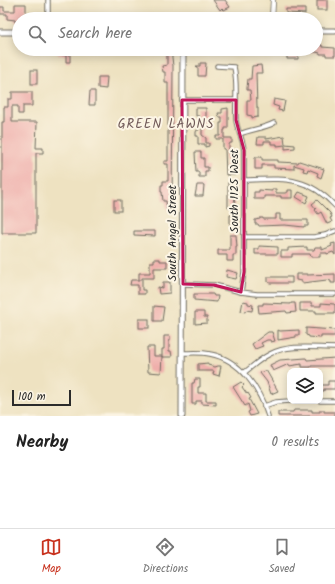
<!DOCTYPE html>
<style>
:root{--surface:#fff;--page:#f2f2f2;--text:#222;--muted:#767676;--line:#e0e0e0;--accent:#c8321e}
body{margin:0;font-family:Kalam,sans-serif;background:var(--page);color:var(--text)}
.controls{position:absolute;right:12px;bottom:12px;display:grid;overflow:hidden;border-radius:8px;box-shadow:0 2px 10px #0003}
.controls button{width:36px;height:36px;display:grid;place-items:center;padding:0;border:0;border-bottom:1px solid var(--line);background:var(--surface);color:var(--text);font:20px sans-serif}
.scale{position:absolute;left:12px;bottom:10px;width:59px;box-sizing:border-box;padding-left:4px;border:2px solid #2b2b2b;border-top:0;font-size:11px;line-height:14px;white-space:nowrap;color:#2b2b2b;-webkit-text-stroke:3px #fcf5e5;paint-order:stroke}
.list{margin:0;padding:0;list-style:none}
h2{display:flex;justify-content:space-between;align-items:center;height:52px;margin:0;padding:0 16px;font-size:17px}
h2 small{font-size:13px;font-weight:400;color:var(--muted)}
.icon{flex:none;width:22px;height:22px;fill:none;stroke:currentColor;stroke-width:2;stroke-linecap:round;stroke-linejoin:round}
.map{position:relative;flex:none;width:335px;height:416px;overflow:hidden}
.search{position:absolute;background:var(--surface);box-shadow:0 2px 10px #0003;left:12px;right:12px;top:12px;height:44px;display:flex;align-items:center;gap:10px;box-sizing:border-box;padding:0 14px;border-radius:22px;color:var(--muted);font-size:15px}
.sheet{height:112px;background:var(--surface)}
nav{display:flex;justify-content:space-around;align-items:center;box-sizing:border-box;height:56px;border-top:1px solid var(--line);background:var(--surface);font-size:11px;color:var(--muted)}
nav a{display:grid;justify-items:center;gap:2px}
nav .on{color:var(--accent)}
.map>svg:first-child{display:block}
.building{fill:#efafab}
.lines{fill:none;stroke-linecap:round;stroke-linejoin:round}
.minor-casing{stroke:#6f6b60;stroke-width:5.5}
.tertiary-casing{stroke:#6f6b60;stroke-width:6}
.secondary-casing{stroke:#6f6b60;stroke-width:7}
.minor{stroke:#fff;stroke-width:3.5}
.tertiary{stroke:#fff;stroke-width:4.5}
.secondary{stroke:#fff;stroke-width:5}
.marked{fill:none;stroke:#c2185b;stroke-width:3;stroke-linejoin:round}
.labels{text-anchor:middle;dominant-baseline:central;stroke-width:4;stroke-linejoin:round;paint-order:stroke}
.street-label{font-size:12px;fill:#2b2b2b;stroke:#fcf5e5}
.neighbourhood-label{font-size:13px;letter-spacing:1px;fill:#705958;stroke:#fcf5e5}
</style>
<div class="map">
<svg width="335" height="416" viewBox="0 0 335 416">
<rect width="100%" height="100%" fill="#fcf5e5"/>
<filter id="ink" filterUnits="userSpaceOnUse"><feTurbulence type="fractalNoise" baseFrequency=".025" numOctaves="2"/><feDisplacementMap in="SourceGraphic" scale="8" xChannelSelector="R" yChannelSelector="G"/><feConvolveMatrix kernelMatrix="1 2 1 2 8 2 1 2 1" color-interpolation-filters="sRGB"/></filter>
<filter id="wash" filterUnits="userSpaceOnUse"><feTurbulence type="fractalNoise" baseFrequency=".012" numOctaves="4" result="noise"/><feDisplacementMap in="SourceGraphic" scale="16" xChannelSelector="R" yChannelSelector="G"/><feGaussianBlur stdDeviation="0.9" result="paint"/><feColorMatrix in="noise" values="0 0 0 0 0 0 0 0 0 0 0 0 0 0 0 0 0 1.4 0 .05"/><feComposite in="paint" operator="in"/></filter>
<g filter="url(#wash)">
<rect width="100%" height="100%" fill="#eee2c1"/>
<g id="blocks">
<g class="building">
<polygon points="213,0 225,0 230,7 224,10 222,8 220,10"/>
<rect x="317" y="0" width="10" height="10"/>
<polygon points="15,4 26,4 26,19 19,19 19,22 15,22 15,20 7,19 7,14 0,14 0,7 4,7 4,11 15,11"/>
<polygon points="286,9 305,9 305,14 286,13"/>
<polygon points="316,43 320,43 320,45 322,45 322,47 335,48 335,56 326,56 326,54 320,54 320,53 316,52 305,52 305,49 316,49"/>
<polygon points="58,49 70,49 70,62 66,62 66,55 58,55"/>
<polygon points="167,49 171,49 173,66 172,210 167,210 166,201 163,201 162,192 161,192 161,185 163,185 163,181 168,181 168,164 164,164 164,161 168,161 168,83 165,83 165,72 163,72 162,66 167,65"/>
<polygon points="284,49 298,50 298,59 287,59 287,53 285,53"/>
<polygon points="200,63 206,63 205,76 198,76 198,68 196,66 200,66"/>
<polygon points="261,65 262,73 256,73 257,108 258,108 258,117 252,118 252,116 247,115 247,100 251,100 250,90 247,90 247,88 248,79 251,79 252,66"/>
<rect x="31" y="70" width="6" height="14"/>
<polygon points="98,77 107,77 106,89 98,88"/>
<polygon points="90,91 95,91 95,105 89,105"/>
<polygon points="12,92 32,92 32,106 23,106 23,114 18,114 18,106 12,106 12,122 37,122 36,148 43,148 43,153 36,153 36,233 2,233 2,122 4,122 4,107 8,107 8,99 12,99"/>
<polygon points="274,99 285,101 283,111 278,110 279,107 273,105"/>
<polygon points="196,108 206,108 206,126 202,126 202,135 206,138 206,143 209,143 209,146 205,147 205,144 198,144 198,136 196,136 196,132 197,130 199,130 199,116 196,116"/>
<polygon points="228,108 228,128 225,128 225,130 224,130 224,138 232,138 232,143 230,143 229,145 229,153 235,153 235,157 232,157 232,160 231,160 231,167 236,167 235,175 226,175 225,149 223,149 223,139 216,139 216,136 220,136 220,123 222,123 222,117 219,117 218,113 222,113 222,109"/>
<polygon points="284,136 285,144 295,145 295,148 285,149 285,145 277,146 277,144 271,144 271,141 264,141 264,144 257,144 258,137 266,137 266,139"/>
<polygon points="195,152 201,152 201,158 204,158 204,167 208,167 208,171 205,171 205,177 199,177 199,172 196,172"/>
<polygon points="255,157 262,157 262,160 278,160 278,162 298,163 299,161 324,169 321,178 317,176 318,173 308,169 307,172 303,171 304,168 294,165 294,169 274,168 274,165 262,165 262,169 255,169"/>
<polygon points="236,181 236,186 234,186 235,209 228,208 228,182"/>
<polygon points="197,185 204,185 203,196 195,196"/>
<polygon points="272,189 276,189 276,193 285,193 288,192 288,190 292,190 292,198 281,198 281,196 264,196 264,199 254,199 254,192 259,192 259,190 272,191"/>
<polygon points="299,192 309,196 306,203 296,197"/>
<rect x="114" y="200" width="7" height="11"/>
<polygon points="317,200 330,213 332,217 330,218 332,222 327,224 321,212 318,214 315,210 316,209 312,204"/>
<polygon points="276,214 280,214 280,220 308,220 308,226 304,226 304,227 285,225 259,226 258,224 255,224 255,220 260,219 260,218 263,218 263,219 276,219"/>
<polygon points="230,215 236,215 237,229 230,229"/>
<polygon points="134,231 155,231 155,236 134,235"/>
<polygon points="230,235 236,235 237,247 236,247 236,255 233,255 233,261 227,261 227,255 218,255 218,250 230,250"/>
<polygon points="335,243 335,255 333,252 327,254 327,253 320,253 320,257 311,257 310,254 292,254 292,257 281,257 281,251 288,251 288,248 307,247 307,250 314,250 315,247 322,247 322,250 332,246 331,244"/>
<polygon points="259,246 278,247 278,254 255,254 255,249 259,249"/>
<polygon points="154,259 160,259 160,261 167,261 167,268 154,268 154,278 142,278 142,290 145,290 145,294 138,294 138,285 130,285 131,280 139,280 139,273 150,273 150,262 154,262"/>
<polygon points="227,270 238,273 236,279 226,277"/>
<polygon points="296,274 307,274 307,275 335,274 335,283 331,283 331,281 327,280 302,283 302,281 296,280"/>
<polygon points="268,277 292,277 292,283 270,283 268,282"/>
<polygon points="163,282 170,282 170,293 159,294 158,287 163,288"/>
<polygon points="194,294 213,294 214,296 218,296 217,302 194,300"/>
<polygon points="243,301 248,302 248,304 253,305 252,311 246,310 245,312 241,311"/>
<polygon points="263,303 291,304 291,303 295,303 296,312 287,313 286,311 259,313 258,305 263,305"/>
<polygon points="300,303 312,303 312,306 321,306 321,303 334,304 335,305 335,313 316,313 316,311 300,311"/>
<polygon points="154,306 164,307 162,321 154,321"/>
<polygon points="195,312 204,312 204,317 207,317 207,323 195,324"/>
<rect x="139" y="319" width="10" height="9"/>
<polygon points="306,328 335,330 335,336 321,336 321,338 309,337 309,336 306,335"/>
<polygon points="278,330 280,331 299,330 299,335 296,335 296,337 278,340"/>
<polygon points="268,332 272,332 275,341 271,342 270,340 267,340 261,343 263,346 255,349 252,344"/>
<polygon points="164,336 170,336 170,341 169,341 169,351 171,351 172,357 162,357 162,349 164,349"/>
<polygon points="147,347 154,347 154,356 162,356 161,373 148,372"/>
<polygon points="306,358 307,360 335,358 335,366 311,366 311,367 302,367 302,364 289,366 289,364 273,371 270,365 280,360"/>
<polygon points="208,363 208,365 215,367 218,366 221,366 219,376 213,374 214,371 198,371 198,364"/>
<polygon points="266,370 278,391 271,394 267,382 260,373"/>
<polygon points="195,379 200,379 200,387 198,387 198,393 206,393 206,401 216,401 216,405 202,404 202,401 196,401 196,404 192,404 192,383 194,383"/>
<polygon points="328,381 335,381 335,389 324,389 324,391 320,391 320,385 328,385"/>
<polygon points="241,382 244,385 242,387 247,394 248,393 251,398 249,399 257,414 250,416 248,412 250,411 248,404 245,406 233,387"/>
<polygon points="294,410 312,410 312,412 320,412 320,410 324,410 324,412 335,412 335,416 278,416 278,412 293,412"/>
</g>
</g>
</g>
<g filter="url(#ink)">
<use href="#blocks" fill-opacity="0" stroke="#6f6b60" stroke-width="1"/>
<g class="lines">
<g class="minor-casing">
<g id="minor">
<polyline points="48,0 48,19"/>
<path d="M217 66 234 67C238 84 235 102 236 120 237 130 243 139 244 150V272L241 292"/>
<polyline points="182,100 236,100"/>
<path d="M240 134C251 129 263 129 274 123"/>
<path d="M244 180C283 179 307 175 335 206"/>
<polyline points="244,237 314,237 325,235 335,231"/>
<polyline points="183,284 214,285 241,292 257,294 335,294"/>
<path d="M182 353C191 353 201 352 210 354 241 360 259 388 268 416"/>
<path d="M245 372C253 366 260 359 270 354 289 344 314 348 335 348"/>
<polyline points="320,401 335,401"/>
<polyline points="264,406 276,402 290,401"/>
</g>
</g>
<g class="tertiary-casing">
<polyline id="tertiary" points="272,19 273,0"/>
</g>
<g class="secondary-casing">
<g id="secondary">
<polyline points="316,31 335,31"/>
<polyline points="0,32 19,32"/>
<polyline points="182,416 183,49"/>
</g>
</g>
<use href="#minor" class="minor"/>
<use href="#tertiary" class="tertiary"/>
<use href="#secondary" class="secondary"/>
</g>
</g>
<path class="marked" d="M182 100H236V120L244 150V272L241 292 214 285 183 284Z"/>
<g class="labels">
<g class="street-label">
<text transform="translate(234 191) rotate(-90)">South 1125 West</text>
<text transform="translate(172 233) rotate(-90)">South Angel Street</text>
</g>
<g class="neighbourhood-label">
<text x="166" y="124">GREEN LAWNS</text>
</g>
</g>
</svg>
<div class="controls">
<button><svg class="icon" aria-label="layers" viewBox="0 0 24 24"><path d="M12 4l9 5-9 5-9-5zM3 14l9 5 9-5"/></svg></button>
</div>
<div class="scale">100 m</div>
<div class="search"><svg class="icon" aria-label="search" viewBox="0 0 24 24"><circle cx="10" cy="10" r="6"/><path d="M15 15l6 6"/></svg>Search here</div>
</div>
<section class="sheet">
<h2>Nearby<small>0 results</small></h2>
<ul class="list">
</ul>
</section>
<nav>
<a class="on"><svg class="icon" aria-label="map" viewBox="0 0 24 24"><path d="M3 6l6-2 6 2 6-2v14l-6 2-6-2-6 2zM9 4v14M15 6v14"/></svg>Map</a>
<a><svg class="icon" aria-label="directions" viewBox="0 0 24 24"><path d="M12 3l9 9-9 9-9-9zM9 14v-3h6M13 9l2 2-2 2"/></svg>Directions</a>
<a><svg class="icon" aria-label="saved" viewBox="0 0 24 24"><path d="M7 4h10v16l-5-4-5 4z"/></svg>Saved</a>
</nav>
